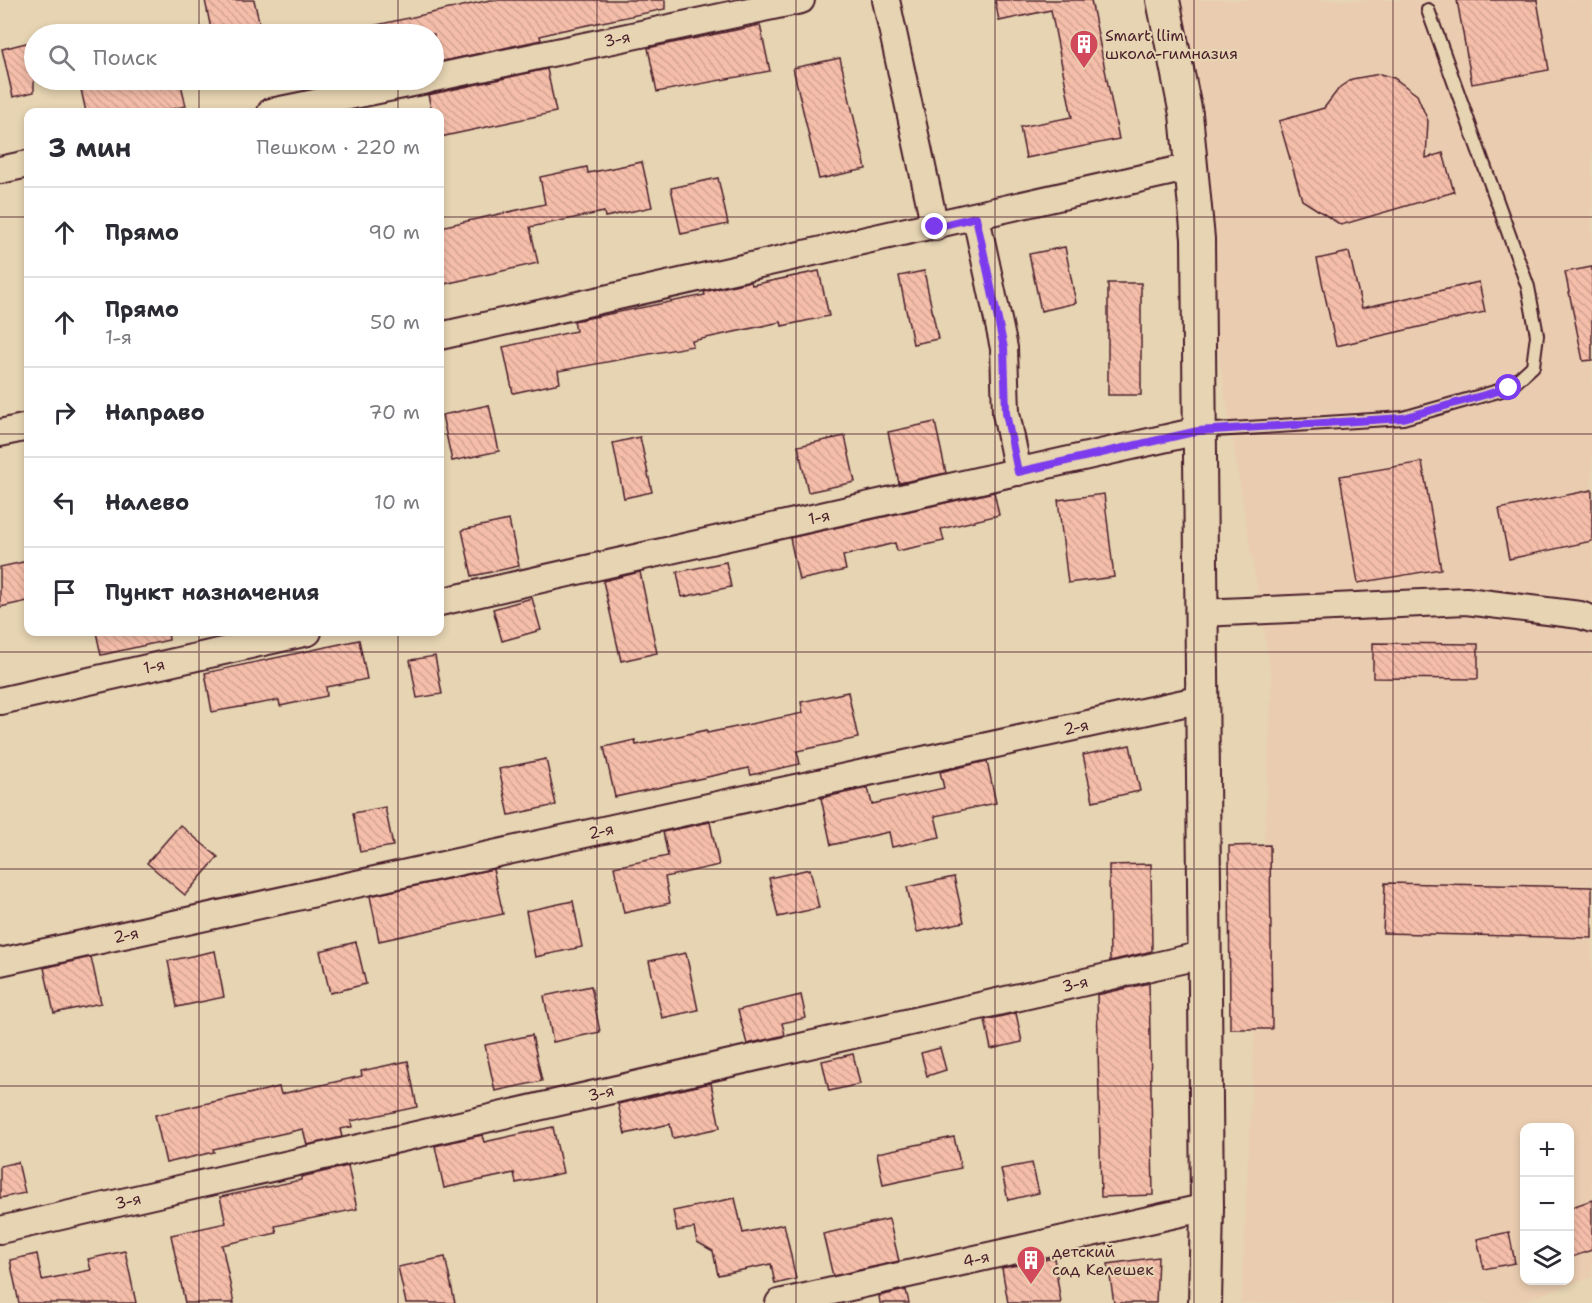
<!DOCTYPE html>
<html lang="ru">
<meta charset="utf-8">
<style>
:root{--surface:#fff;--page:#f2f2f3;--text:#2b2b33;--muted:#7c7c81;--line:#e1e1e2}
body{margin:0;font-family:"Shantell Sans",sans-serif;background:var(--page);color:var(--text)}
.controls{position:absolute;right:18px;bottom:18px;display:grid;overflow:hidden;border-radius:12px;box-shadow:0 3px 9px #0003}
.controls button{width:54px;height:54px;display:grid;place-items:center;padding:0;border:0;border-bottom:2px solid var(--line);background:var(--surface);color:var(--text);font:30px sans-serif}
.stop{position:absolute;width:18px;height:18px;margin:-14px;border:4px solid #7c3aed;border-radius:50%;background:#fff}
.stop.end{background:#7c3aed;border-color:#fff;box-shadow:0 2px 6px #0008}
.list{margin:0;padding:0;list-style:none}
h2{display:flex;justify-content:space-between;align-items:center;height:78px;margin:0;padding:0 24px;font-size:26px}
h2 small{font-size:20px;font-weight:400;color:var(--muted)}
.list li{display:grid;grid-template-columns:39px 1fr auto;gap:18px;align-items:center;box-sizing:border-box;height:90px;padding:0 24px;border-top:2px solid var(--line)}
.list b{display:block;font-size:22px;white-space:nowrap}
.list p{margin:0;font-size:20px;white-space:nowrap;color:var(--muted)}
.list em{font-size:20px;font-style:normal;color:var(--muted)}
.icon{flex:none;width:33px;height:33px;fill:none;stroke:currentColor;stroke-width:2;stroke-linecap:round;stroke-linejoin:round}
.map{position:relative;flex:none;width:1592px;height:1303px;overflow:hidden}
.search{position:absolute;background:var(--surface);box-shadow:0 3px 9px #0003;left:24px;top:24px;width:420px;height:66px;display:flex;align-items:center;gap:15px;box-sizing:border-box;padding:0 21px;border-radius:33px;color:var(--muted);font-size:22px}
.panel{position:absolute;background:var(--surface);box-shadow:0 3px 9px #0003;left:24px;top:108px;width:420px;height:528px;border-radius:12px}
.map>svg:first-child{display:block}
.built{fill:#eacdb0;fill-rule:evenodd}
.building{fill:url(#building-back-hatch);stroke:#4a1f2b;stroke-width:1.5}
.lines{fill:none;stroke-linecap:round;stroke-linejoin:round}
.service-casing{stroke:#4a1f2b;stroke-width:16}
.minor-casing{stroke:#4a1f2b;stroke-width:30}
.tertiary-casing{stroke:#4a1f2b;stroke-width:36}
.service{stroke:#e6d4b2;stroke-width:12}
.minor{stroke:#e6d4b2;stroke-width:26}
.tertiary{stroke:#e6d4b2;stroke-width:32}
.route{stroke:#7c3aed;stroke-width:8}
.grid{fill:none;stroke:#4a1f2b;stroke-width:1.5;stroke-opacity:0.55}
.labels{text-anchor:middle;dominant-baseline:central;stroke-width:4.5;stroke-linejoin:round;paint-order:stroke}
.poi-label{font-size:16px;fill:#4a1f2b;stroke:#e6d4b2;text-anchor:start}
.street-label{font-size:16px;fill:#4a1f2b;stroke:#e6d4b2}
</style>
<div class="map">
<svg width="1592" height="1303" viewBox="0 0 1592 1303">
<defs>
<pattern id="building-back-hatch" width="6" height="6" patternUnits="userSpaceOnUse" patternTransform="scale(1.5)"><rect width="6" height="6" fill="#f5beaa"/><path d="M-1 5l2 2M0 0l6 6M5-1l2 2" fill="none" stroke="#d4a392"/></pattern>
</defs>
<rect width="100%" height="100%" fill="#e6d4b2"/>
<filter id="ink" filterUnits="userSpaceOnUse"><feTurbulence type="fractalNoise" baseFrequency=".0167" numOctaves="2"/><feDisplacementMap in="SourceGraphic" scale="12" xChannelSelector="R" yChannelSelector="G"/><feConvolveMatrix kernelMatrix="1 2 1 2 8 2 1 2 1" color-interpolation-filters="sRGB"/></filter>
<g filter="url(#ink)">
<path class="built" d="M1160 0H1592V1277L1517 1303H1241L1272 680ZM1524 1128H1570V1280H1524Z"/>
<g class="building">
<polygon points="205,0 254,0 262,34 212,34"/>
<polygon points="490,0 665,0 665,9 559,31 540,36 541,40 434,63 434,34 373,34 372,26"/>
<polygon points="995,0 1091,0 1119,139 1026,158 1020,127 1072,117 1051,10 999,21"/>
<polygon points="1457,0 1537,0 1549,70 1472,84"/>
<polygon points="760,25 770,71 657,92 648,48"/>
<polygon points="34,41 34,92 13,97 2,49"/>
<polygon points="840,58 866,169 819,179 793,68"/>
<polygon points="547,69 556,112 440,137 440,112 432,112 428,95"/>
<polygon points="1380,74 1394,78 1417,95 1428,121 1426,158 1443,153 1454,192 1341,225 1302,200 1279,121 1324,108 1340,87 1352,79"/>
<polygon points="79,80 180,80 186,106 158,112 86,112"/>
<polygon points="642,162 652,207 605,217 604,212 530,227 538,263 440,285 440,227 545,204 540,177 587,167 588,173"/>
<polygon points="718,178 728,224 681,234 671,188"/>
<polygon points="1065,247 1076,303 1041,311 1029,254"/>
<polygon points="1349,252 1362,308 1479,282 1485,312 1336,346 1317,259"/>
<polygon points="1592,267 1592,360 1583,361 1565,272"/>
<polygon points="819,271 829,316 782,326 781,322 692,341 693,346 558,371 560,383 513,393 503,347 576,331 574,321 705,295 704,292 751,281 752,285"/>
<polygon points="924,271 938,339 913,344 899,276"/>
<rect x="1108" y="283" width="33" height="112"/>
<polygon points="489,405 499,451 452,461 442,415"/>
<polygon points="935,422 946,473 899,483 888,432"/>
<polygon points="845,436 855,482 808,492 798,446"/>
<polygon points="640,437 652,492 624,498 613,443"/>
<polygon points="1422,462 1441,569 1358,583 1340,476"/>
<polygon points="1592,490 1592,541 1509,559 1499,509"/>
<polygon points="994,492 999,515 941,529 944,541 897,551 895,543 843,556 846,570 799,580 790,538"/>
<polygon points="1104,494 1114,577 1068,583 1058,500"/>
<polygon points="509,520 519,566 472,576 462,530"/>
<polygon points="28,561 28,601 0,607 0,567"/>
<polygon points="726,562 731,587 682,597 677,572"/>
<polygon points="640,572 657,653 621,661 603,581"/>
<polygon points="532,598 541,630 502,641 493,609"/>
<polygon points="96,632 168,632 169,640 101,655"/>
<polygon points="359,640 367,679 326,687 327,696 280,706 279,700 212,712 205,673"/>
<polygon points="1373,643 1478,644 1478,679 1373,678"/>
<polygon points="435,656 442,694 417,698 410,660"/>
<polygon points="848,692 858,738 797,751 800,764 751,775 749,768 615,797 604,747 635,740 636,745 707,730 707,733 803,713 801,702"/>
<polygon points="1130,745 1140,791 1093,801 1083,755"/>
<polygon points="546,759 556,805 509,815 499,769"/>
<polygon points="987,761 996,803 935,816 940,837 892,847 889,832 831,845 821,798 868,788 872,804 944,788 940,772"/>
<polygon points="385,807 393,846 360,852 353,813"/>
<polygon points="710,822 719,865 665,877 670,903 624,913 614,867 668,856 663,832"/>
<polygon points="180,825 218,857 185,895 147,863"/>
<polygon points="1270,845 1272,1029 1230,1029 1229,846"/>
<polygon points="1151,864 1152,951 1110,961 1109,865"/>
<polygon points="493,869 503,914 379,941 370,896"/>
<polygon points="810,869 819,908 778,917 769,878"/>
<polygon points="954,877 964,922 917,932 907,887"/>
<polygon points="1385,883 1592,887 1592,938 1383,933"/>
<polygon points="573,901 582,947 535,957 526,911"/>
<polygon points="356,942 366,984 330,993 320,951"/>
<polygon points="215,951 224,997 177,1007 168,961"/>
<polygon points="686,953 698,1010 662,1018 649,961"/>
<polygon points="91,957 101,1003 54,1013 44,968"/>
<polygon points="1149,983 1153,1195 1101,1197 1097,995"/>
<polygon points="591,986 600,1032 553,1042 544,996"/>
<polygon points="801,995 806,1018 782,1023 785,1035 747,1044 738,1010"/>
<polygon points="1016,1013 1022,1042 991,1049 985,1020"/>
<polygon points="532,1035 542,1081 495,1091 485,1045"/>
<polygon points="940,1048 946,1070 927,1076 921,1053"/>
<polygon points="853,1054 860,1084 829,1091 822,1061"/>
<polygon points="408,1061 417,1107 351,1121 352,1127 340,1129 342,1137 307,1145 303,1129 213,1149 214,1152 166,1163 155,1115 279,1087 281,1094 362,1076 361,1071"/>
<polygon points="711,1083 720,1128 673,1138 670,1124 625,1134 618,1104"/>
<polygon points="553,1127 563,1173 516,1183 514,1173 444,1188 435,1146 482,1135 484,1142"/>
<polygon points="954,1137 961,1168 883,1185 877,1153"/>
<polygon points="18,1162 25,1193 0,1198 0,1166"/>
<polygon points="1032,1163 1039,1193 1008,1200 1001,1169"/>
<polygon points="348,1166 357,1209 275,1226 277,1233 222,1245 234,1303 185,1303 171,1235 226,1223 220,1197 301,1180 301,1177"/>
<polygon points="735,1198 743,1233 784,1224 796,1279 775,1284 771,1264 718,1275 713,1251 697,1242 694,1228 677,1231 673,1211"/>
<polygon points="1592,1200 1592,1250 1569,1258 1569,1208"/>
<polygon points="889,1219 899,1261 833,1276 823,1234"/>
<polygon points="1509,1232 1515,1263 1484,1269 1477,1239"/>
<polygon points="125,1251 136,1303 19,1303 10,1260 37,1254 42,1280 91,1270 88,1259"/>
<polygon points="445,1257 455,1303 406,1303 398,1267"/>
<polygon points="1158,1257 1156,1303 1114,1303 1108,1264"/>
<polygon points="1054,1258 1061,1303 1008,1303 1002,1268"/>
<polygon points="906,1290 909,1303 880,1303 879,1296"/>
</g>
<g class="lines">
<g class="service-casing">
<polyline id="service" points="1199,431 1403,418 1509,388 1533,366 1537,335 1528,287 1428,10"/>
</g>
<g class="minor-casing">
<g id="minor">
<polyline points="886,0 935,227"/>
<polyline points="434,78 801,0"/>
<polyline points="271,112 427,80"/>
<polyline points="0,170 28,164"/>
<polyline points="976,217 1004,348 1006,413 1018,472"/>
<polyline points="440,336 1191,167"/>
<polyline points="0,433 28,427"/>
<polyline points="440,602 1198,431"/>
<polyline points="1201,613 1466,601 1580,615 1592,619"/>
<polyline points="0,701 308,632"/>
<polyline points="0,962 1202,699"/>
<polyline points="0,1230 1203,955"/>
<polyline points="779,1303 1207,1207"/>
</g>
</g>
<g class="tertiary-casing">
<polyline id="tertiary" points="1163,0 1186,114 1198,239 1207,1207 1205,1303"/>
</g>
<use href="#service" class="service"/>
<use href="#minor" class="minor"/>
<use href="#tertiary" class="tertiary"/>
</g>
</g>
<g class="lines" filter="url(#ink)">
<polyline class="route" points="935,227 976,217 1004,348 1006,413 1018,472 1198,431 1403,418 1509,388"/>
</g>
<path class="grid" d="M199 0V34M398 0V34M597 0V1303M796 0V1303M995 0V1303M1194 0V1303M1393 0V1303M199 80V112M398 80V112M0 217H28M440 217H1592M0 434H28M440 434H1592M199 632V1303M398 632V1303M0 652H1592M0 869H1592M0 1086H1592"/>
<defs>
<g id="building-pin" transform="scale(1.5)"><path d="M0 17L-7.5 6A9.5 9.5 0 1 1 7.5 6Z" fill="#d1495b" stroke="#e6d4b2"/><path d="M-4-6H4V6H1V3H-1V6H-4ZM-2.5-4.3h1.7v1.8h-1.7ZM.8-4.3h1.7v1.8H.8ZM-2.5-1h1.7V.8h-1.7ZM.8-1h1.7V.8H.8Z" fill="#fff"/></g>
</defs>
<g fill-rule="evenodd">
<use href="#building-pin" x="1084" y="44"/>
<use href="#building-pin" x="1031" y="1260"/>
</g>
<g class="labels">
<g class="poi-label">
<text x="1105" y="35">Smart llim<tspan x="1105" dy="18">школа-гимназия</tspan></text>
<text x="1052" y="1251">детский<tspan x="1052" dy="18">сад Келешек</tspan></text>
</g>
<g class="street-label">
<text transform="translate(617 39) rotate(-12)">3-я</text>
<text transform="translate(819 517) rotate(-13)">1-я</text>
<text transform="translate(154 666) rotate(-13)">1-я</text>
<text transform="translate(1076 727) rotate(-12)">2-я</text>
<text transform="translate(601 831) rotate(-12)">2-я</text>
<text transform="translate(126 935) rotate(-12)">2-я</text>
<text transform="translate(1075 984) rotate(-13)">3-я</text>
<text transform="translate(601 1093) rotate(-13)">3-я</text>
<text transform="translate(128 1201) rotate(-13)">3-я</text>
<text transform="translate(976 1259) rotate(-13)">4-я</text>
</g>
</g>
</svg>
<div class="controls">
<button>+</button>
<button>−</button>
<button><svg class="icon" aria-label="layers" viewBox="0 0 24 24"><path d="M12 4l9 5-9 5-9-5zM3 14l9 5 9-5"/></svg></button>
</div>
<div class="stop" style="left:1509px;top:388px"></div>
<div class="stop end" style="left:935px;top:227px"></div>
<div class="search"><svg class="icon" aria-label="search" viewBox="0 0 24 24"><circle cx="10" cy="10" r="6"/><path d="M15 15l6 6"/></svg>Поиск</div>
<section class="panel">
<h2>3 мин<small>Пешком · 220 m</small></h2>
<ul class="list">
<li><svg class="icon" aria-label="ahead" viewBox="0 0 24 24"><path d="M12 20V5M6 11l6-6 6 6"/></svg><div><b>Прямо</b></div><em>90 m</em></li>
<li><svg class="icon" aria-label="ahead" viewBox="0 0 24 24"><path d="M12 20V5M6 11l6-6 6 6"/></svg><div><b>Прямо</b><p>1-я</p></div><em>50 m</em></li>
<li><svg class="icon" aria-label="right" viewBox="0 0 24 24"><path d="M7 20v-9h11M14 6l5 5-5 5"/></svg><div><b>Направо</b></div><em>70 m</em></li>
<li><svg class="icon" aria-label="left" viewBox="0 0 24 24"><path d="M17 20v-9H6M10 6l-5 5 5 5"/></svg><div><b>Налево</b></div><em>10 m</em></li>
<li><svg class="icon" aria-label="arrive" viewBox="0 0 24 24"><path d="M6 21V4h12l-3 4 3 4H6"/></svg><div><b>Пункт назначения</b></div></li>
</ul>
</section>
</div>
